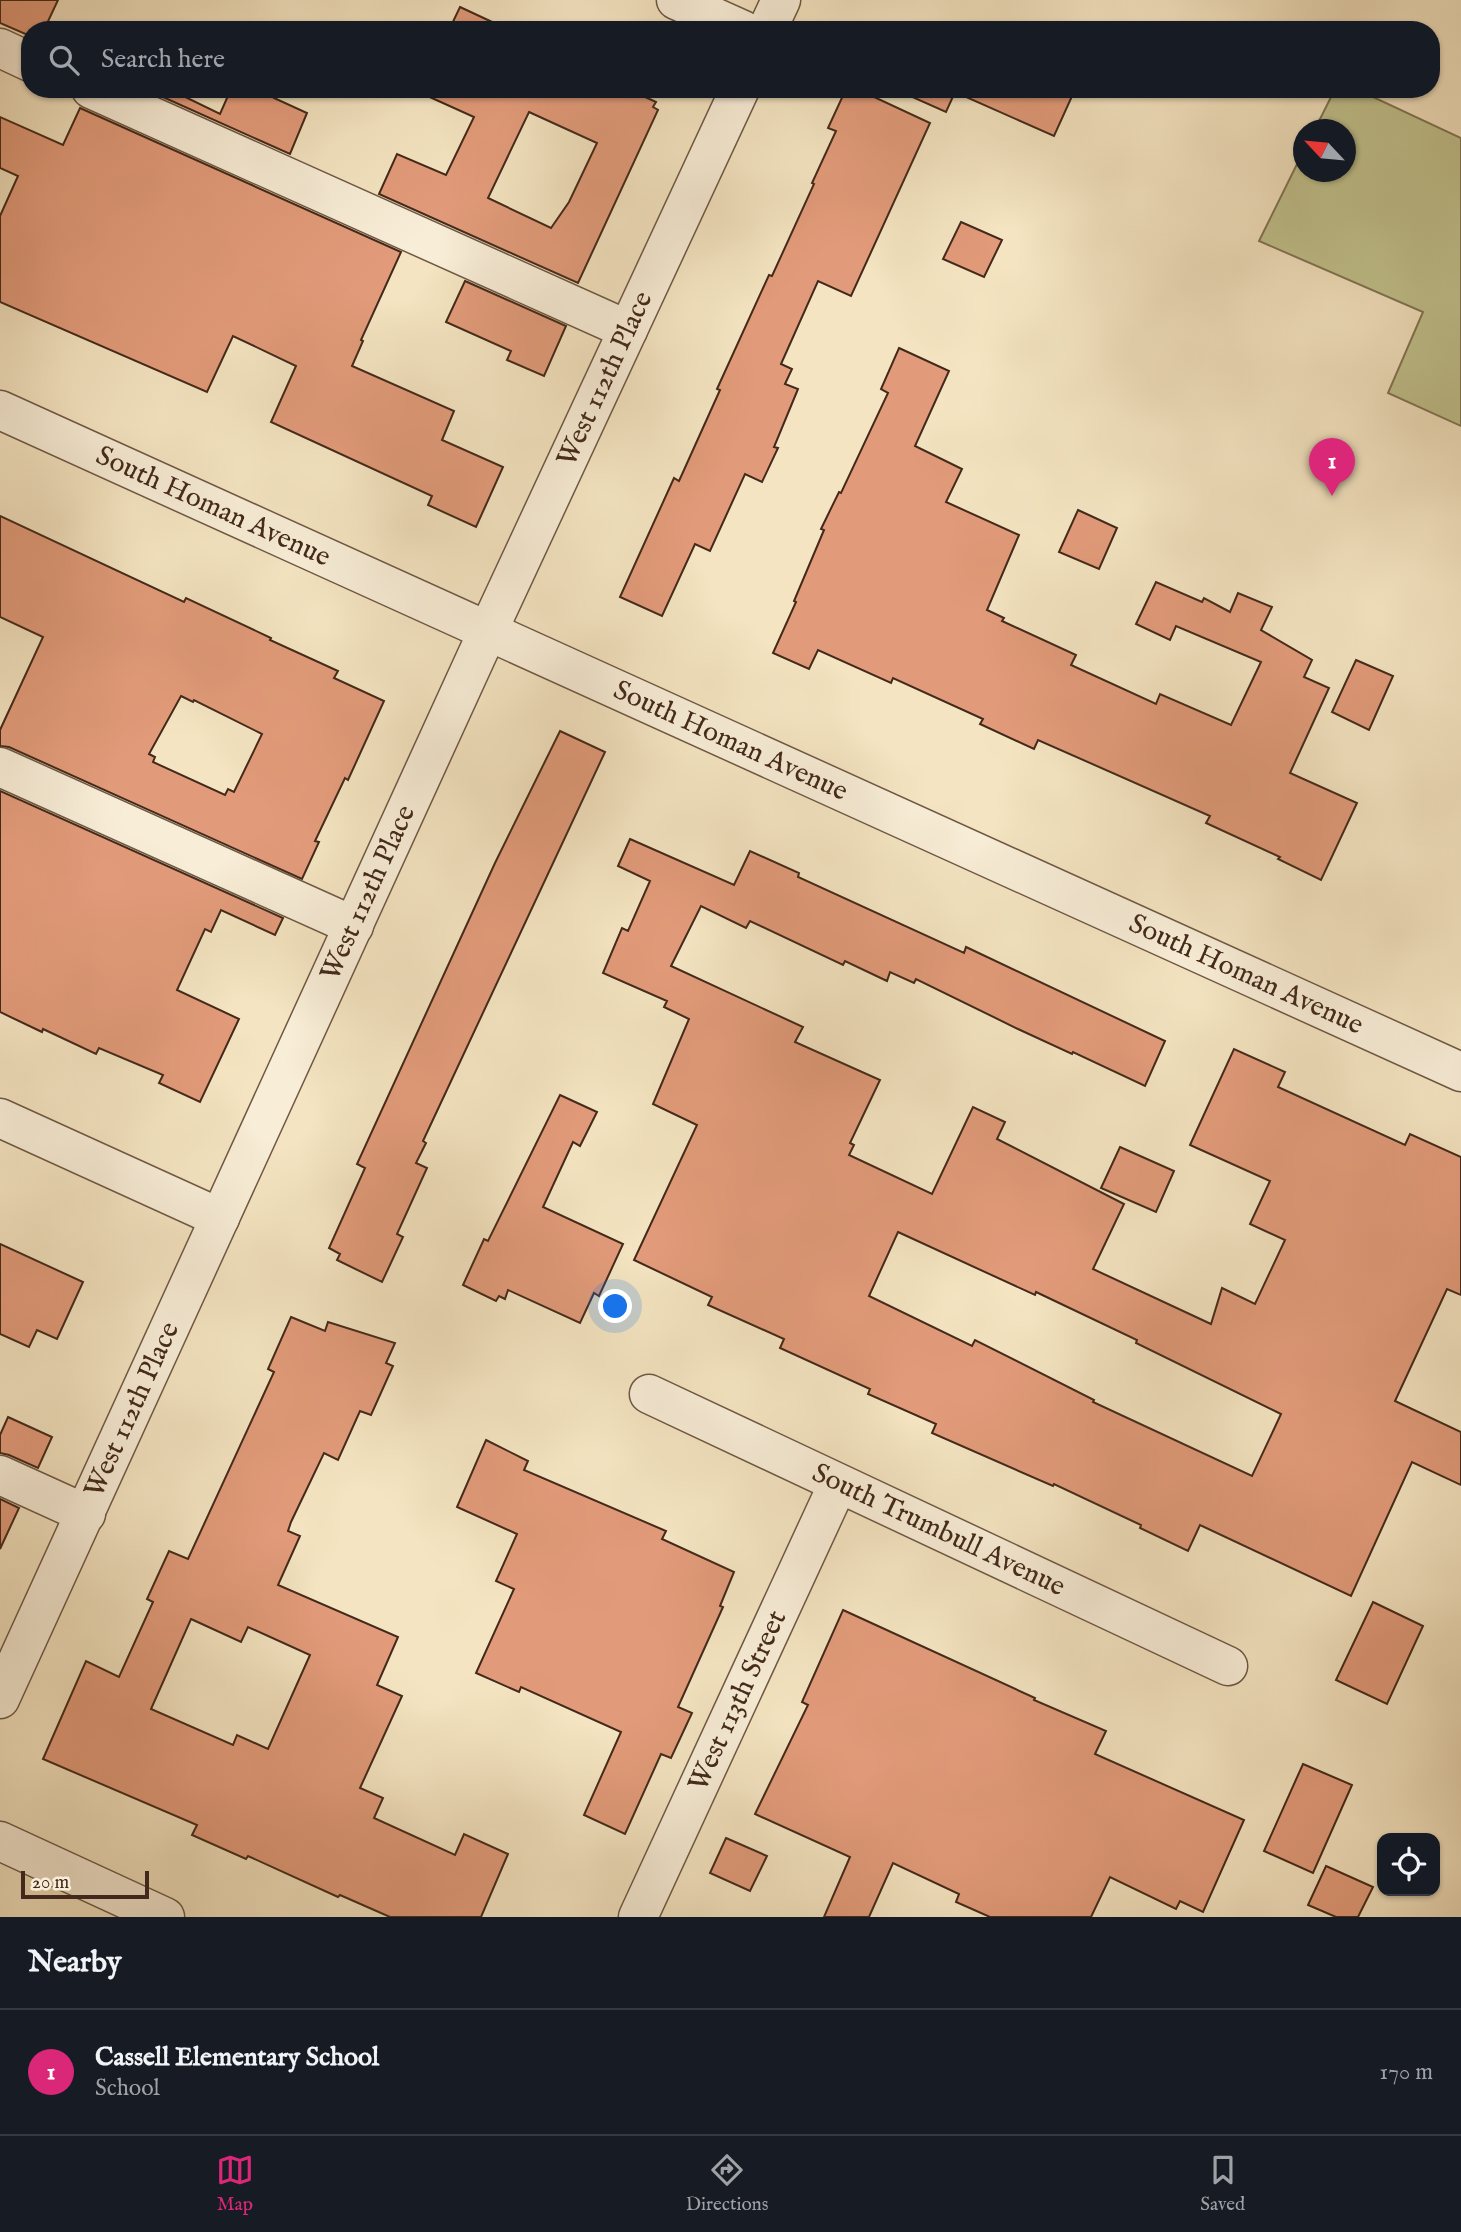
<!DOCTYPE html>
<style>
:root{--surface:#171b24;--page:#242831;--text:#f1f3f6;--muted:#9ea1a6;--line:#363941;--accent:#db2777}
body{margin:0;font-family:"IM FELL English",serif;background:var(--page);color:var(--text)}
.controls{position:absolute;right:21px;bottom:21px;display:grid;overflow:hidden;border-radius:14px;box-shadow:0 2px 5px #0004}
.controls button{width:63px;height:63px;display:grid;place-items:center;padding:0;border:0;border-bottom:2px solid var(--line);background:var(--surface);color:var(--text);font:35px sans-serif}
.compass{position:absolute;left:1293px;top:119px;width:63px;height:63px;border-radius:50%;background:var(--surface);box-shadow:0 2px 5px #0004;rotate:296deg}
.scale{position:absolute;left:21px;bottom:18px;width:128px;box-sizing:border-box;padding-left:7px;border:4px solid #43291b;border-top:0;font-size:19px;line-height:24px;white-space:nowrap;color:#43291b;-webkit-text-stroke:5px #f8edd7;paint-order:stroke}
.you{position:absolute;left:616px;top:1307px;width:24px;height:24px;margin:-18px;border:5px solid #fff;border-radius:50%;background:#1a73e8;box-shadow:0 0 0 10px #1a73e833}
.badge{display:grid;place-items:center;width:46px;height:46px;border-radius:50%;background:var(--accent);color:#fff;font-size:23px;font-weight:700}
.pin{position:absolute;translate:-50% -58px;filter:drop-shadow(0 2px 4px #0008)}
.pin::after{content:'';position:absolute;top:37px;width:24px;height:21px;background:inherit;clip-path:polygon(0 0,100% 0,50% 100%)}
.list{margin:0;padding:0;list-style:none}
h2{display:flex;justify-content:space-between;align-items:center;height:91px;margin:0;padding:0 28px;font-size:30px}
h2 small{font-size:23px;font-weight:400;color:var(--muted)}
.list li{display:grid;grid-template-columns:46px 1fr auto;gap:21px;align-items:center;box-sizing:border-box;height:126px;padding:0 28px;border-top:2px solid var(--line)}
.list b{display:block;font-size:26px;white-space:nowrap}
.list p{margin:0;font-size:23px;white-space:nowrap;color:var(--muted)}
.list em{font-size:23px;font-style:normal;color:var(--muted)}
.icon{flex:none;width:38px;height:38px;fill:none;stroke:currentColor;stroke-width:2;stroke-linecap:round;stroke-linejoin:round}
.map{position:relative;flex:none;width:1461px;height:1917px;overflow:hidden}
.search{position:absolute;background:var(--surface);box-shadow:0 2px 5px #0004;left:21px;right:21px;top:21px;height:77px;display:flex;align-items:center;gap:18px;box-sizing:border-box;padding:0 24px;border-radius:28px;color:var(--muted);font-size:26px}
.sheet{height:217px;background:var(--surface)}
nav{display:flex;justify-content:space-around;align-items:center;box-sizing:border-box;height:98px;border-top:2px solid var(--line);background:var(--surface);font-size:19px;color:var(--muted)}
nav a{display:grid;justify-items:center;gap:4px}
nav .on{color:var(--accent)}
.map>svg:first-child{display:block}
.green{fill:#c1c28e;stroke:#827654;stroke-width:2}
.building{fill:#e29b7a;stroke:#43291b;stroke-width:2;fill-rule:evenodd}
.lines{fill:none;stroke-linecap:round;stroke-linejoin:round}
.minor-casing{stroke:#6f5844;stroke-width:41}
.minor{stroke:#f8edd7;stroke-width:38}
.labels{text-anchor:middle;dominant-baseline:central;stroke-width:6;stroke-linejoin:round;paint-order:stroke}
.street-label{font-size:28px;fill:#43291b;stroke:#f8edd7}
</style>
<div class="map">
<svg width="1461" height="1917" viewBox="0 0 1461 1917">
<rect width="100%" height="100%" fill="#f4e4c1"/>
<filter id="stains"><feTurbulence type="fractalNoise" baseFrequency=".00286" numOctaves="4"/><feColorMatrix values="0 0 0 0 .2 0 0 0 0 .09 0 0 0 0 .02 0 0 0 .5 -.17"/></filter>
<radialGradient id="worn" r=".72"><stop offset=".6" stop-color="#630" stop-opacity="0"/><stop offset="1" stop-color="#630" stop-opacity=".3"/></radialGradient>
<polygon class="green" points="1335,89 1356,89 1461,138 1461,426 1388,393 1423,312 1259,241 1303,152 1304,172 1346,172 1346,130 1315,129"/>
<g class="building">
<polygon points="0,0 58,0 44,30 30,30 30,36 0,23"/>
<polygon points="460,7 505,28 505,30 449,30"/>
<polygon points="145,89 169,89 220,114 231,89 278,89 274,98 307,113 290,154"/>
<path d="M412 89H628L656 102 653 107 658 110 578 283 379 194 397 154 446 175 474 117ZM529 112 597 143 569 202 551 228 488 198Z"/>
<polygon points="846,89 857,89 930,123 851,296 818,281 781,364 792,369 785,384 798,389 774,447 778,448 762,482 745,474 710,551 695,544 662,616 620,597 674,478 679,481 720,390 717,389 769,275 772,276 814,184 812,183 836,131 828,128"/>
<polygon points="912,89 1062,89 1073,94 1054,136 955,92 946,112 910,96"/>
<polygon points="80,108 401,252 361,340 363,341 352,366 454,411 442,440 503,467 476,527 428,505 432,496 271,422 296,366 233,336 207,392 0,302 0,216 18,176 0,168 0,117 63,145"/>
<polygon points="961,222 1002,240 984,277 943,259"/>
<polygon points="465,281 566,326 544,376 507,360 511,351 446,322"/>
<polygon points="899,348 949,371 915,446 962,469 946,502 1019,535 987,610 1004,618 1002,621 1076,655 1071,665 1156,704 1160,694 1231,725 1261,662 1176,626 1170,640 1136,624 1156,582 1202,602 1204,598 1230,612 1238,593 1272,607 1261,630 1312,660 1304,677 1329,688 1290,773 1357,803 1321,880 1278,859 1280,857 1206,823 1210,816 1038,740 1034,749 980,724 983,719 893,678 891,683 818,650 809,669 773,653 796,602 794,601 824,530 821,529 839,492 841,493 888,393 881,389"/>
<polygon points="1078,510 1117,528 1099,569 1059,552"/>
<path d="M0 516 184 602 186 598 271 638 270 640 338 671 334 678 384 701 348 780 345 778 315 841 319 842 302 879 9 747 0 746V730L43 637 0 617ZM181 696 193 702 194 700 262 734 234 792 228 789 225 795 153 762 155 757 149 754Z"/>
<polygon points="1356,660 1393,676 1369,730 1332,712"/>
<polygon points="560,731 605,752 423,1141 426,1143 416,1163 427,1168 397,1234 403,1237 382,1282 337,1260 340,1254 329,1248 365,1168 357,1164 495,863"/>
<polygon points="0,791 283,918 275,935 221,910 211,932 205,929 177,990 239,1019 200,1102 159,1083 163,1075 99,1048 96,1054 43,1029 42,1032 0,1012"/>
<path d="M630 839 734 885 750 851 799 873 798 877 964 953 966 947 1165 1041 1145 1086 1073 1052 1072 1054 1018 1029 916 979 914 983 890 972 887 981 845 961 843 965 750 921 746 928 701 906 671 966 803 1027 795 1042 880 1080 850 1143 854 1145 849 1155 932 1194 973 1107 1005 1122 997 1139 1124 1204 1093 1269 1211 1324 1222 1288 1255 1304 1285 1240 1250 1224 1270 1181 1190 1145 1234 1049 1285 1072 1278 1087 1405 1145 1410 1134 1461 1157V1295L1447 1289 1395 1401 1461 1432V1485L1412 1462 1351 1596 1200 1525 1188 1551 1140 1528 1141 1525 1054 1484 1053 1486 932 1433 936 1424 868 1394 870 1389 780 1348 784 1339 708 1305 712 1297 634 1260 697 1125 653 1104 689 1019 664 1007 667 1001 603 973 622 928 628 931 650 881 618 866ZM898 1232 1035 1295 1036 1292 1137 1340 1136 1343 1281 1414 1252 1476 1093 1402 1094 1400 975 1340 972 1346 869 1296Z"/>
<polygon points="560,1095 597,1112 580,1146 573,1142 543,1207 623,1244 599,1296 594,1293 580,1323 508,1290 505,1299 499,1296 496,1301 463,1285 484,1239 488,1241"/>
<polygon points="1120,1147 1174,1171 1156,1212 1101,1188"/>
<polygon points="0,1244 83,1282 57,1339 37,1330 29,1347 0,1334"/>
<path d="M291 1317 325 1331 328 1322 395 1343 386 1363 393 1366 371 1415 360 1411 338 1460 324 1453 291 1522 288 1531 300 1536 278 1585 398 1637 377 1685 402 1696 360 1788 383 1798 374 1818 455 1855 464 1834 508 1854 481 1917H390L340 1895 338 1897 248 1856 246 1859 192 1835 197 1825 43 1759 86 1661 119 1677 153 1602 147 1599 169 1551 188 1559 274 1372 268 1369ZM191 1619 241 1642 248 1627 310 1655 268 1749 237 1735 233 1745 151 1709Z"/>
<polygon points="8,1417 52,1437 38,1468 9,1455 0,1453 0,1435"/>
<polygon points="486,1440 528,1461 524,1470 666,1531 662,1539 734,1572 720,1606 723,1607 678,1707 692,1713 671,1758 661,1754 625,1834 584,1815 621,1732 521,1687 519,1692 476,1673 514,1589 496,1581 517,1534 457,1507"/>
<polygon points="0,1499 19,1508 0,1549"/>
<polygon points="1373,1602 1423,1626 1387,1704 1336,1680"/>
<polygon points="843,1610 1035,1698 1034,1700 1106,1731 1095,1754 1244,1820 1203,1912 1180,1901 1176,1909 1110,1877 1091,1917 990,1917 956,1902 959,1894 893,1863 869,1917 824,1917 850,1857 755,1814 808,1705 802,1702"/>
<polygon points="1303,1764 1352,1785 1313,1873 1264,1851"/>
<polygon points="726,1838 767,1856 750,1891 710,1873"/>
<polygon points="1326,1866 1373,1887 1358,1917 1336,1917 1308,1905"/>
</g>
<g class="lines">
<g class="minor-casing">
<g id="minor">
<polyline points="676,0 743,30"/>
<polyline points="767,30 781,0"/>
<polyline points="0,48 30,62"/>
<polyline points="91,89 628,330"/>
<path id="s1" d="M0 410 1461 1072"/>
<polyline points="0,767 354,926"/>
<polyline points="0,1118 220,1218"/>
<path id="s2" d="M649 1394 1228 1666"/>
<polyline points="0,1475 86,1514"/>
<path id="s3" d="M0 1699 487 633 740 89"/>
<polyline points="0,1841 165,1917"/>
<path id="s4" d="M638 1917 838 1484"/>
</g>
</g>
<use href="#minor" class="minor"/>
</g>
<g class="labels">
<g class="street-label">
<text stroke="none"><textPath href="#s3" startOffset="1452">West 112th Place</textPath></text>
<text stroke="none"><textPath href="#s1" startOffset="234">South Homan Avenue</textPath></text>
<text stroke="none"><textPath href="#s1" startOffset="802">South Homan Avenue</textPath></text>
<text stroke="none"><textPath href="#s3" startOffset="886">West 112th Place</textPath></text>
<text stroke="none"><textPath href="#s1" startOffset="1368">South Homan Avenue</textPath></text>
<text stroke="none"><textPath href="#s3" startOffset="318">West 112th Place</textPath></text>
<text stroke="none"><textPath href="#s2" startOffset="320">South Trumbull Avenue</textPath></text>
<text stroke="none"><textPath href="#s4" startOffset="238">West 113th Street</textPath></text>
</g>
</g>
<rect width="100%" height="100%" filter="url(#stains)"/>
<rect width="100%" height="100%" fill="url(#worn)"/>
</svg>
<div class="controls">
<button><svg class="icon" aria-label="locate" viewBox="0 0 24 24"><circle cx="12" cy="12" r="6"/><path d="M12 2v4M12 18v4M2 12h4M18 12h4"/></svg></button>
</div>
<svg class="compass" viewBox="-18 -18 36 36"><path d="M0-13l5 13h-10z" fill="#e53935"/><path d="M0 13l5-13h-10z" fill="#9ea1a6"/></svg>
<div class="scale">20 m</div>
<div class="you"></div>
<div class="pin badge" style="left:1332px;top:496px">1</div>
<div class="search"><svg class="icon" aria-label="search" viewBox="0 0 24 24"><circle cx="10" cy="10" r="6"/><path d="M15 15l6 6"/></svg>Search here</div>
</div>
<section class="sheet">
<h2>Nearby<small></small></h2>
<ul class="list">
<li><span class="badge">1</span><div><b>Cassell Elementary School</b><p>School</p></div><em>170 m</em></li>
</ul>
</section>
<nav>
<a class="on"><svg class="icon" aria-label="map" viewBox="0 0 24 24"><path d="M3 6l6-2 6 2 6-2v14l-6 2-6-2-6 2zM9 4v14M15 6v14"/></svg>Map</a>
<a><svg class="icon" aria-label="directions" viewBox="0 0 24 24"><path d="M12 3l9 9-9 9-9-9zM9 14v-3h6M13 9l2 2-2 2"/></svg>Directions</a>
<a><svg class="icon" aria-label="saved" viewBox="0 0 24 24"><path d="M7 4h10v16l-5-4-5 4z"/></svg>Saved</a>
</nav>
